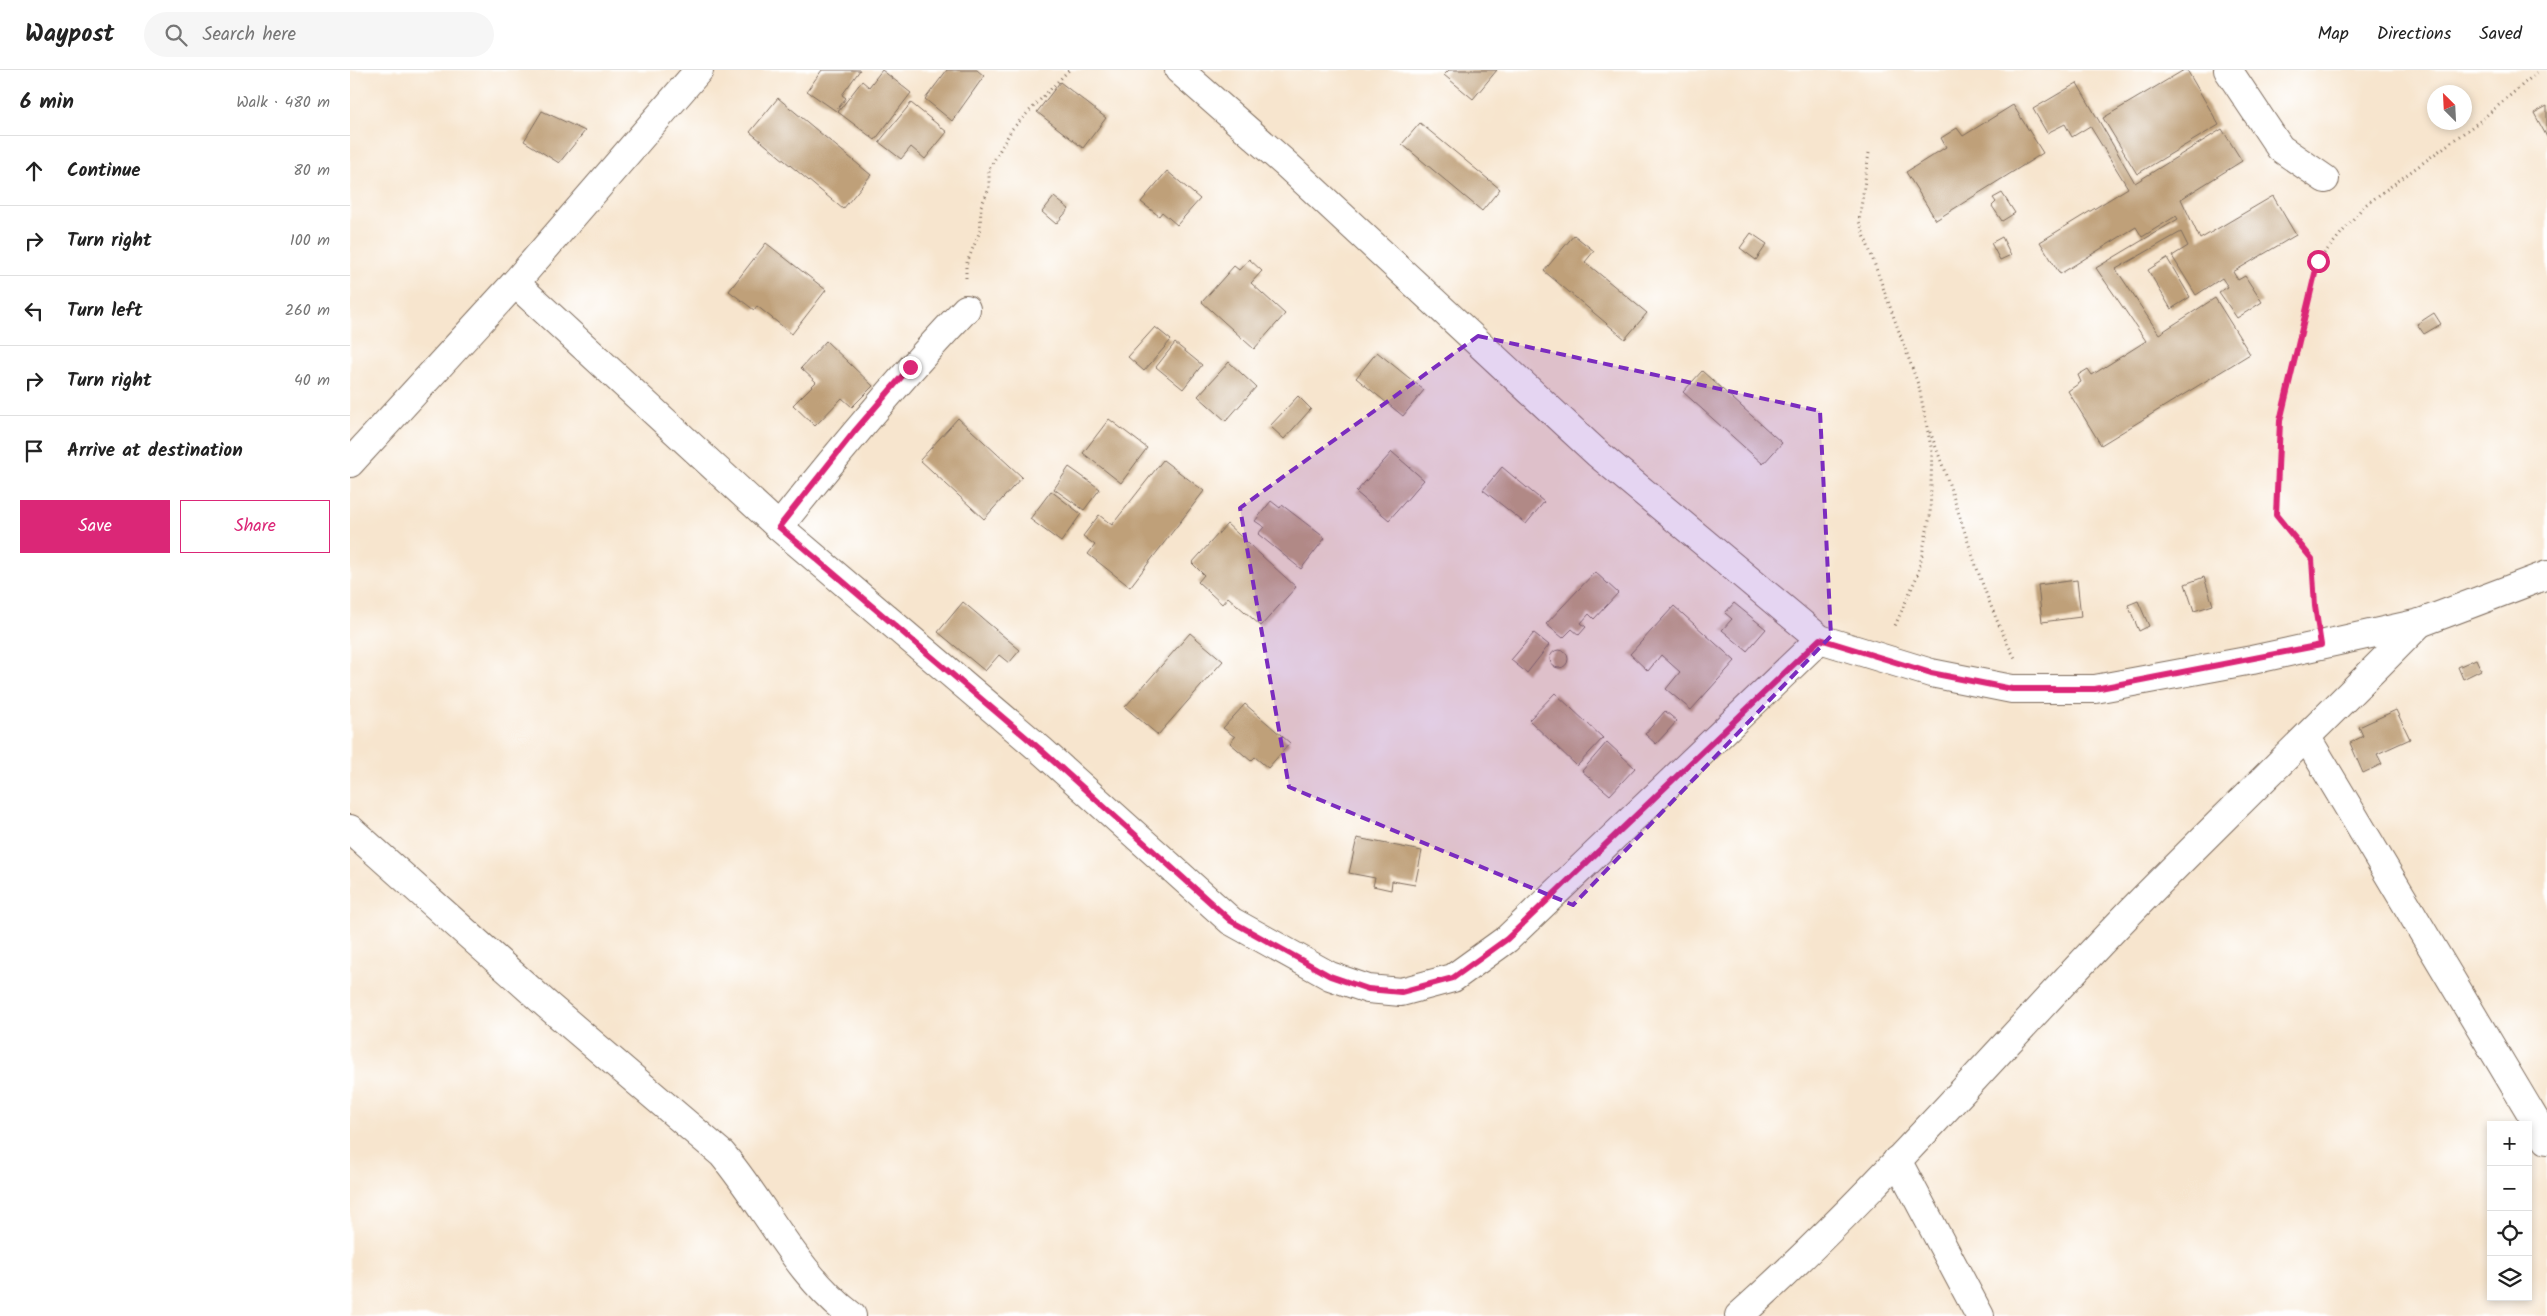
<!DOCTYPE html>
<meta charset="utf-8">
<style>
:root{--surface:#fff;--page:#f6f6f6;--text:#222;--muted:#767676;--line:#e0e0e0;--accent:#db2777}
body{margin:0;font-family:Kalam,sans-serif;background:var(--page);color:var(--text)}
.controls{position:absolute;right:15px;bottom:15px;display:grid;overflow:hidden;border-radius:0px;box-shadow:0 2px 8px #0003}
.controls button{width:45px;height:45px;display:grid;place-items:center;padding:0;border:0;border-bottom:1px solid var(--line);background:var(--surface);color:var(--text);font:25px sans-serif}
.compass{position:absolute;left:2077px;top:15px;width:45px;height:45px;border-radius:50%;background:var(--surface);box-shadow:0 2px 8px #0003;rotate:336deg}
.stop{position:absolute;width:15px;height:15px;margin:-11px;border:4px solid #db2777;border-radius:50%;background:#fff}
.stop.end{background:#db2777;border-color:#fff;box-shadow:0 1px 5px #0008}
.list{margin:0;padding:0;list-style:none}
h2{display:flex;justify-content:space-between;align-items:center;height:65px;margin:0;padding:0 20px;font-size:21px}
h2 small{font-size:16px;font-weight:400;color:var(--muted)}
.list li{display:grid;grid-template-columns:32px 1fr auto;gap:15px;align-items:center;box-sizing:border-box;height:70px;padding:0 20px;border-top:1px solid var(--line)}
.list b{display:block;font-size:19px;white-space:nowrap}
.list em{font-size:16px;font-style:normal;color:var(--muted)}
.actions{display:flex;gap:10px;padding:15px 20px}
.actions a{flex:1;padding:11px 0;border:1px solid var(--accent);border-radius:0px;text-align:center;font-size:18px;color:var(--accent)}
.actions .main{background:var(--accent);color:#fff}
.icon{flex:none;width:28px;height:28px;fill:none;stroke:currentColor;stroke-width:2;stroke-linecap:round;stroke-linejoin:round}
.map{position:relative;flex:none;width:2197px;height:1246px;overflow:hidden}
header{display:flex;align-items:center;gap:30px;box-sizing:border-box;height:70px;padding:0 25px;background:var(--surface);border-bottom:1px solid var(--line)}
header strong{font-size:24px}
nav{display:flex;gap:28px;margin-inline-start:auto;font-size:18px}
.search{width:350px;height:45px;background:var(--page);display:flex;align-items:center;gap:12px;box-sizing:border-box;padding:0 18px;border-radius:28px;color:var(--muted);font-size:19px}
main{display:flex}
aside{flex:1;background:var(--surface)}
.map>svg:first-child{display:block}
.building{fill:#bfa079}
.lines{fill:none;stroke-linecap:round;stroke-linejoin:round}
.minor-casing{stroke:#7d6b5c;stroke-width:30}
.path{stroke:#7d6b5c;stroke-width:3;stroke-dasharray:1 4;stroke-linecap:butt}
.minor{stroke:#fff;stroke-width:28}
.route{stroke:#db2777;stroke-width:6}
.marked{fill:#7b2cbf;fill-opacity:0.2;stroke:#7b2cbf;stroke-width:4;stroke-dasharray:10 6;stroke-linejoin:round}
</style>
<header>
<strong>Waypost</strong>
<div class="search"><svg class="icon" aria-label="search" viewBox="0 0 24 24"><circle cx="10" cy="10" r="6"/><path d="M15 15l6 6"/></svg>Search here</div>
<nav><a>Map</a><a>Directions</a><a>Saved</a></nav>
</header>
<main>
<aside>
<h2>6 min<small>Walk · 480 m</small></h2>
<ul class="list">
<li><svg class="icon" aria-label="ahead" viewBox="0 0 24 24"><path d="M12 20V5M6 11l6-6 6 6"/></svg><div><b>Continue</b></div><em>80 m</em></li>
<li><svg class="icon" aria-label="right" viewBox="0 0 24 24"><path d="M7 20v-9h11M14 6l5 5-5 5"/></svg><div><b>Turn right</b></div><em>100 m</em></li>
<li><svg class="icon" aria-label="left" viewBox="0 0 24 24"><path d="M17 20v-9H6M10 6l-5 5 5 5"/></svg><div><b>Turn left</b></div><em>260 m</em></li>
<li><svg class="icon" aria-label="right" viewBox="0 0 24 24"><path d="M7 20v-9h11M14 6l5 5-5 5"/></svg><div><b>Turn right</b></div><em>40 m</em></li>
<li><svg class="icon" aria-label="arrive" viewBox="0 0 24 24"><path d="M6 21V4h12l-3 4 3 4H6"/></svg><div><b>Arrive at destination</b></div></li>
</ul>
<div class="actions"><a class="main">Save</a><a>Share</a></div>
</aside>
<div class="map">
<svg width="2197" height="1246" viewBox="0 0 2197 1246">
<rect width="100%" height="100%" fill="#fff"/>
<filter id="ink" filterUnits="userSpaceOnUse"><feTurbulence type="fractalNoise" baseFrequency=".02" numOctaves="2"/><feDisplacementMap in="SourceGraphic" scale="10" xChannelSelector="R" yChannelSelector="G"/><feConvolveMatrix kernelMatrix="1 2 1 2 8 2 1 2 1" color-interpolation-filters="sRGB"/></filter>
<filter id="wash" filterUnits="userSpaceOnUse"><feTurbulence type="fractalNoise" baseFrequency=".0096" numOctaves="4" result="noise"/><feDisplacementMap in="SourceGraphic" scale="20" xChannelSelector="R" yChannelSelector="G"/><feGaussianBlur stdDeviation="1.12" result="paint"/><feColorMatrix in="noise" values="0 0 0 0 0 0 0 0 0 0 0 0 0 0 0 0 0 1.4 0 .05"/><feComposite in="paint" operator="in"/></filter>
<g filter="url(#wash)">
<rect width="100%" height="100%" fill="#f7e5ce"/>
<g id="blocks">
<g class="building">
<polygon points="472,0 510,0 492,25 496,28 486,41 457,21"/>
<polygon points="532,0 561,23 525,70 488,42 512,11 519,17"/>
<polygon points="597,0 627,0 634,6 602,51 575,29"/>
<polygon points="1099,0 1147,0 1123,29 1094,5"/>
<polygon points="1834,0 1837,0 1869,55 1787,104 1753,48"/>
<polygon points="710,12 756,48 733,78 687,42"/>
<polygon points="1727,13 1785,113 1872,59 1892,91 1831,129 1850,169 1923,126 1946,165 1883,202 1888,210 1895,206 1912,232 1887,248 1869,222 1878,217 1872,208 1846,225 1822,186 1838,176 1831,162 1766,199 1809,264 1865,228 1900,284 1751,375 1718,321 1731,312 1728,305 1738,299 1742,305 1796,271 1746,198 1828,149 1826,146 1792,167 1786,157 1710,204 1690,172 1778,118 1740,56 1722,67 1715,54 1697,63 1683,39"/>
<polygon points="428,28 521,105 493,139 400,62"/>
<polygon points="561,33 597,62 575,89 561,77 551,89 529,72"/>
<polygon points="1663,35 1693,83 1586,150 1556,102 1596,77 1591,68 1607,58 1613,66"/>
<polygon points="2197,36 2197,67 2184,43"/>
<polygon points="192,41 235,61 209,93 174,71"/>
<polygon points="1070,53 1150,119 1132,141 1052,74"/>
<polygon points="817,101 850,129 827,155 812,142 809,146 791,132"/>
<polygon points="1652,123 1665,143 1652,151 1642,136 1646,132 1643,128"/>
<polygon points="704,127 719,139 706,154 692,142"/>
<polygon points="1401,163 1417,174 1406,190 1390,178"/>
<polygon points="1224,165 1244,181 1235,192 1297,243 1275,269 1194,201"/>
<polygon points="1652,167 1661,185 1650,190 1641,173"/>
<polygon points="416,173 476,220 442,264 407,236 404,240 379,221"/>
<polygon points="1817,188 1840,227 1821,239 1798,200"/>
<polygon points="899,189 912,201 901,213 935,244 904,279 852,232 884,196 889,200"/>
<polygon points="2084,243 2091,254 2074,264 2067,254"/>
<polygon points="805,257 821,270 794,301 778,287"/>
<polygon points="476,271 523,316 502,337 492,328 465,356 443,335 466,312 451,298"/>
<polygon points="825,273 852,295 833,319 806,297"/>
<polygon points="1027,282 1074,320 1053,346 1006,308"/>
<polygon points="879,292 906,317 876,351 848,326"/>
<polygon points="1352,301 1432,373 1413,394 1333,322"/>
<polygon points="948,326 961,339 934,369 920,356"/>
<polygon points="608,348 672,407 634,449 570,390"/>
<polygon points="759,349 797,378 771,413 733,383"/>
<polygon points="1042,382 1074,410 1039,450 1006,422"/>
<polygon points="813,390 854,421 780,517 738,484 745,475 733,466 749,445 762,455"/>
<polygon points="719,397 750,419 734,440 704,419"/>
<polygon points="1152,397 1194,432 1176,454 1133,420"/>
<polygon points="701,421 731,444 711,472 680,449"/>
<polygon points="921,431 930,438 932,435 975,468 951,499 908,464 914,457 905,451"/>
<polygon points="877,454 946,517 911,556 878,527 872,534 848,512 854,505 842,493"/>
<polygon points="1245,502 1268,523 1244,549 1239,544 1231,553 1236,557 1229,565 1222,559 1213,568 1196,554"/>
<polygon points="1854,507 1863,535 1844,541 1835,514"/>
<polygon points="1727,510 1731,547 1692,552 1688,515"/>
<polygon points="1788,531 1799,556 1789,561 1778,535"/>
<polygon points="613,532 670,580 659,593 649,585 635,601 588,562"/>
<polygon points="1384,533 1416,559 1397,581 1372,560 1382,549 1375,543"/>
<polygon points="1324,536 1385,591 1341,640 1316,619 1330,602 1311,585 1298,601 1280,584"/>
<polygon points="840,563 873,591 808,665 775,637"/>
<polygon points="1184,563 1199,575 1177,603 1161,590"/>
<circle cx="1209" cy="589" r="9"/>
<polygon points="2126,589 2131,600 2113,609 2108,597"/>
<polygon points="1205,623 1253,668 1227,696 1179,650"/>
<polygon points="895,634 940,673 918,698 905,687 901,691 880,673 885,667 873,658"/>
<polygon points="2046,640 2060,669 2027,684 2032,694 2013,703 2000,673 2013,666 2009,657"/>
<polygon points="1315,641 1327,651 1306,674 1295,664"/>
<polygon points="1257,672 1285,698 1260,725 1232,701"/>
<polygon points="1007,768 1072,781 1065,815 1042,811 1041,820 1023,816 1025,808 999,803"/>
</g>
</g>
</g>
<g filter="url(#ink)">
<use href="#blocks" fill-opacity="0" stroke="#7d6b5c" stroke-width="1"/>
<g class="lines">
<g class="minor-casing">
<g id="minor">
<polyline points="829,0 937,95 1248,384 1470,569 1581,603 1662,619 1745,619 1902,590 2070,553 2197,505"/>
<polyline points="1878,0 1930,78 1975,109"/>
<polyline points="165,213 429,457 691,680 881,851 980,906 1018,919 1051,922 1103,908 1157,869 1470,569"/>
<polyline points="0,393 165,213 349,0"/>
<path d="M429 457C490 380 548 310 616 239"/>
<polyline points="1957,668 2197,1070"/>
<path d="M0 759 196 934 372 1084C416 1136 446 1204 502 1246"/>
<polyline points="1547,1090 1630,1246"/>
<path d="M1389 1246C1533 1117 1658 967 1793 829 1885 736 1979 646 2070 553"/>
</g>
</g>
<g class="path">
<polyline points="1519,83 1509,151 1569,317 1582,382 1580,446 1568,504 1544,558"/>
<polyline points="616,208 616,195 630,161 631,136 639,119 639,99 662,59 719,0"/>
<path d="M1580 362C1610 437 1627 517 1665 588"/>
<polyline points="1966,544 1962,489 1926,445 1930,351 1968,191 2014,136 2130,51 2190,0"/>
</g>
<use href="#minor" class="minor"/>
</g>
</g>
<g class="lines" filter="url(#ink)">
<polyline class="route" points="560,297 504,362 429,457 691,680 881,851 980,906 1018,919 1051,922 1103,908 1157,869 1470,569 1581,603 1662,619 1745,619 1971,575 1965,536 1962,489 1926,445 1930,351 1968,191"/>
</g>
<path class="marked" d="M1128 266 1470 341 1481 566 1223 835 939 717 890 438Z"/>
</svg>
<div class="controls">
<button>+</button>
<button>−</button>
<button><svg class="icon" aria-label="locate" viewBox="0 0 24 24"><circle cx="12" cy="12" r="6"/><path d="M12 2v4M12 18v4M2 12h4M18 12h4"/></svg></button>
<button><svg class="icon" aria-label="layers" viewBox="0 0 24 24"><path d="M12 4l9 5-9 5-9-5zM3 14l9 5 9-5"/></svg></button>
</div>
<svg class="compass" viewBox="-18 -18 36 36"><path d="M0-13l5 13h-10z" fill="#e53935"/><path d="M0 13l5-13h-10z" fill="#767676"/></svg>
<div class="stop" style="left:1968px;top:191px"></div>
<div class="stop end" style="left:560px;top:297px"></div>
</div>
</main>
